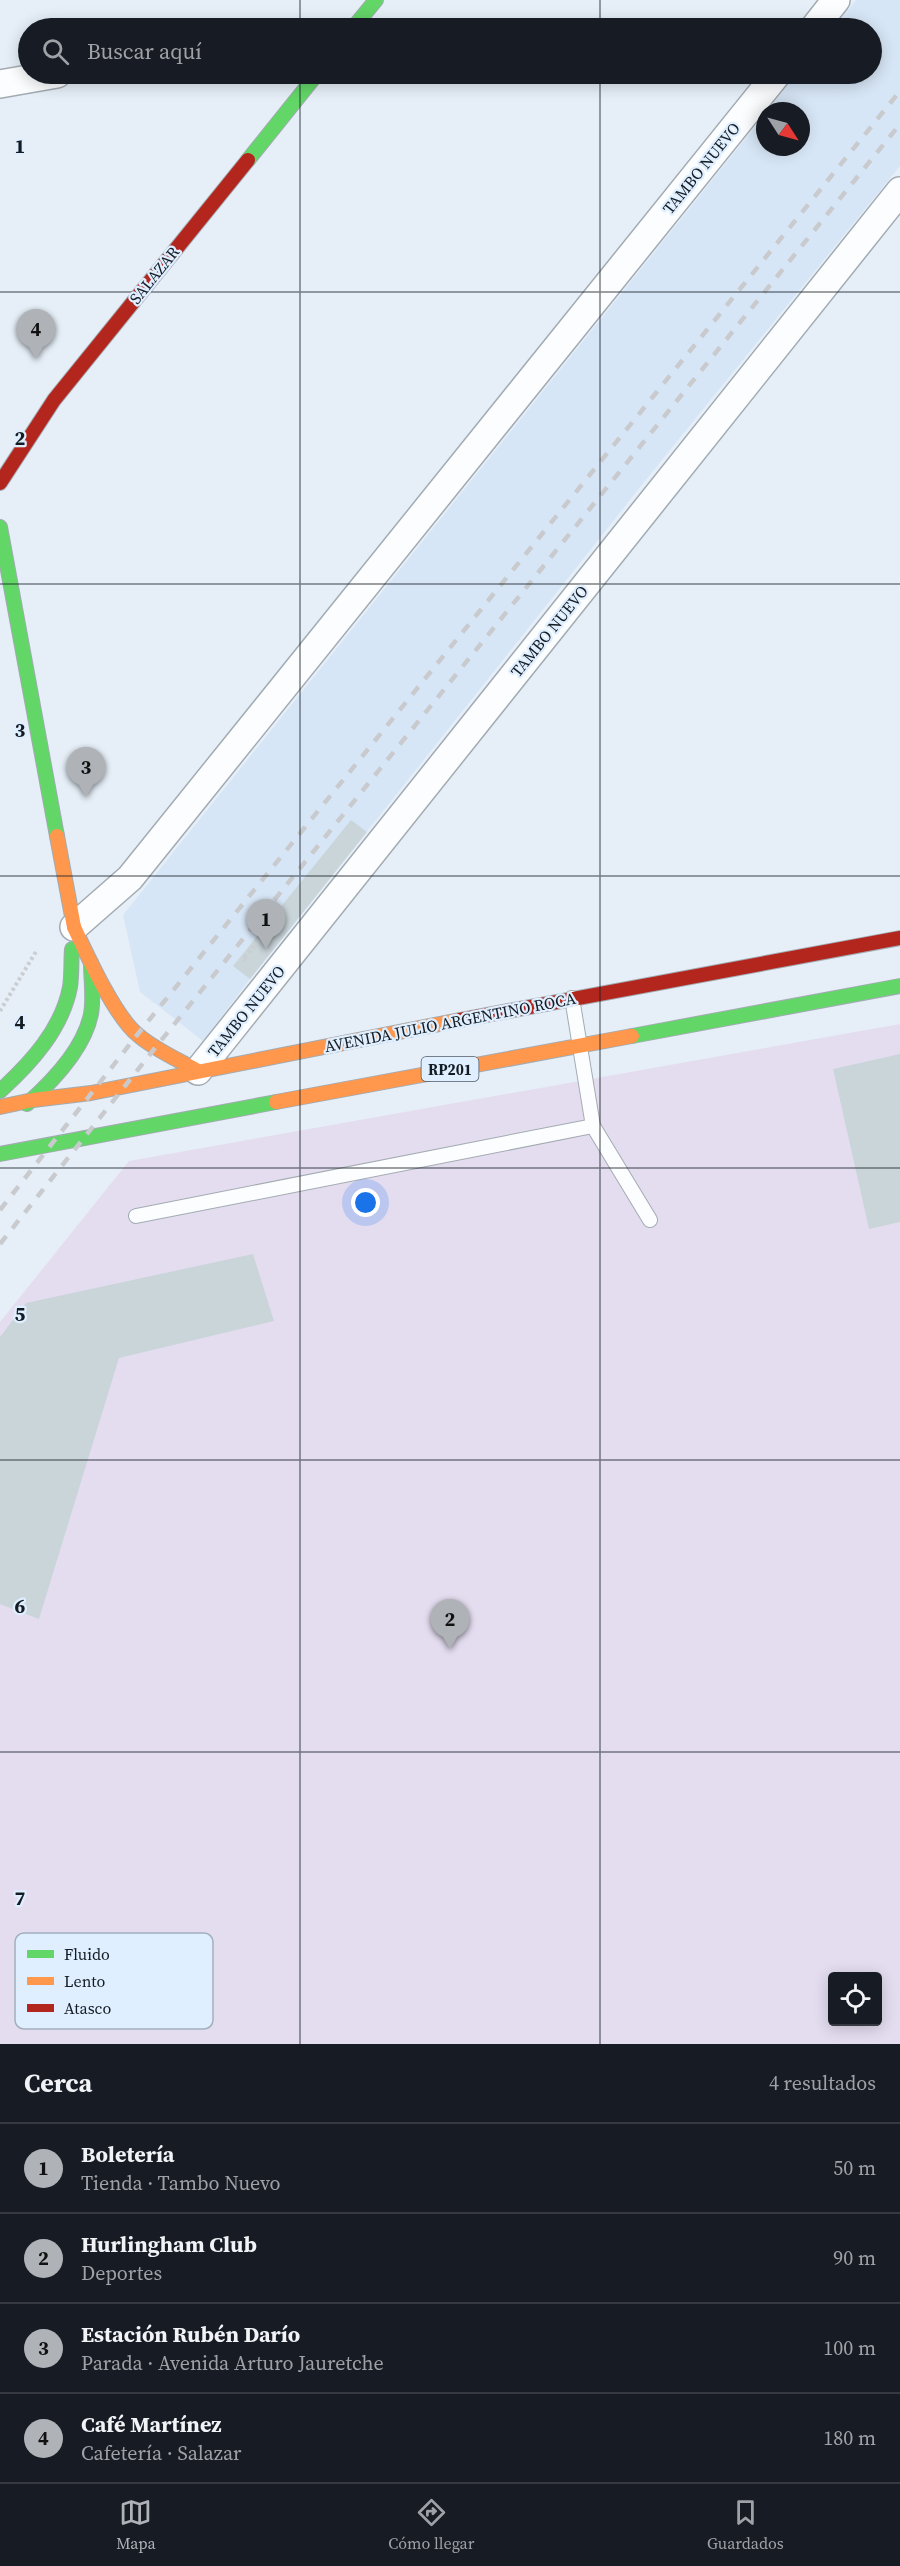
<!DOCTYPE html>
<html lang="es">
<meta charset="utf-8">
<style>
:root{--surface:#171b24;--page:#242831;--text:#f1f3f6;--muted:#9ea1a6;--line:#363941;--accent:#afb3b8}
body{margin:0;font-family:"Source Serif 4",serif;background:var(--page);color:var(--text)}
.controls{position:absolute;right:18px;bottom:18px;display:grid;overflow:hidden;border-radius:6px;box-shadow:0 3px 15px #0003}
.controls button{width:54px;height:54px;display:grid;place-items:center;padding:0;border:0;border-bottom:2px solid var(--line);background:var(--surface);color:var(--text);font:30px sans-serif}
.compass{position:absolute;left:756px;top:102px;width:54px;height:54px;border-radius:50%;background:var(--surface);box-shadow:0 3px 15px #0003;rotate:126deg}
.you{position:absolute;left:366px;top:1203px;width:21px;height:21px;margin:-15px;border:4px solid #fff;border-radius:50%;background:#1a73e8;box-shadow:0 0 0 9px #1a73e833}
.badge{display:grid;place-items:center;width:39px;height:39px;border-radius:50%;background:var(--accent);color:#111;font-size:20px;font-weight:700}
.pin{position:absolute;translate:-50% -50px;filter:drop-shadow(0 2px 3px #0008)}
.pin::after{content:'';position:absolute;top:32px;width:21px;height:18px;background:inherit;clip-path:polygon(0 0,100% 0,50% 100%)}
.list{margin:0;padding:0;list-style:none}
h2{display:flex;justify-content:space-between;align-items:center;height:78px;margin:0;padding:0 24px;font-size:26px}
h2 small{font-size:20px;font-weight:400;color:var(--muted)}
.list li{display:grid;grid-template-columns:39px 1fr auto;gap:18px;align-items:center;box-sizing:border-box;height:90px;padding:0 24px;border-top:2px solid var(--line)}
.list b{display:block;font-size:22px;white-space:nowrap}
.list p{margin:0;font-size:20px;white-space:nowrap;color:var(--muted)}
.list em{font-size:20px;font-style:normal;color:var(--muted)}
.icon{flex:none;width:33px;height:33px;fill:none;stroke:currentColor;stroke-width:2;stroke-linecap:round;stroke-linejoin:round}
.map{position:relative;flex:none;width:900px;height:2044px;overflow:hidden}
.search{position:absolute;background:var(--surface);box-shadow:0 3px 15px #0003;left:18px;right:18px;top:18px;height:66px;display:flex;align-items:center;gap:15px;box-sizing:border-box;padding:0 21px;border-radius:33px;color:var(--muted);font-size:22px}
.sheet{height:438px;background:var(--surface)}
nav{display:flex;justify-content:space-around;align-items:center;box-sizing:border-box;height:84px;border-top:2px solid var(--line);background:var(--surface);font-size:16px;color:var(--muted)}
nav a{display:grid;justify-items:center;gap:3px}
nav .on{color:var(--accent)}
.map>svg:first-child{display:block}
.built{fill:#d7e6f6}
.green{fill:#e4ddf0;fill-rule:evenodd}
.building{fill:#cad5da}
.lines{fill:none;stroke-linecap:round;stroke-linejoin:round}
.lane-casing{stroke:#a3abb2;stroke-width:16}
.street-casing{stroke:#a3abb2;stroke-width:30}
.fast-casing{stroke:#a3abb2;stroke-width:16}
.slow-casing{stroke:#a3abb2;stroke-width:16}
.jam-casing{stroke:#a3abb2;stroke-width:16}
.path{stroke:#cacdd1;stroke-width:4;stroke-dasharray:3 3;stroke-linecap:butt}
.lane{stroke:#fbfdfe;stroke-width:14}
.street{stroke:#fbfdfe;stroke-width:27}
.fast{stroke:#63d668;stroke-width:14}
.slow{stroke:#ff974d;stroke-width:14}
.jam{stroke:#b3261e;stroke-width:14}
.rail{stroke:#c8cacd;stroke-width:4.5;stroke-dasharray:10 10;stroke-linecap:butt}
.grid{fill:none;stroke:#141b22;stroke-width:1.5;stroke-opacity:0.55}
.labels{text-anchor:middle;dominant-baseline:central;stroke-width:4.5;stroke-linejoin:round;paint-order:stroke}
.shield{fill:#dfefff;stroke:#515b64;stroke-width:1.5}
.shield-label{font-size:15px;font-weight:bold;fill:#141b22}
.street-label{font-size:16px;fill:#141b22;stroke:#dfefff}
.key{fill:#dfefff;stroke:#a2afbd;stroke-width:1.5}
.key-label{font-size:16px;fill:#141b22}
.grid-label{font-size:20px;text-anchor:middle;font-weight:bold;fill:#141b22;stroke:#dfefff;stroke-width:4.5;stroke-linejoin:round;paint-order:stroke}
</style>
<div class="map">
<svg width="900" height="2044" viewBox="0 0 900 2044">
<rect width="100%" height="100%" fill="#e6eff8"/>
<polygon class="built" points="856,0 900,0 900,166 649,476 250,979 203,1041 140,992 123,915 765,114 765,147 801,147 801,111 767,111 797,74 872,74 872,28 834,28"/>
<path class="green" d="M900 1024V2044H0V1322L129 1161ZM832 1976H878V2022H832Z"/>
<g class="building">
<polygon points="351,820 367,832 250,979 233,966"/>
<polygon points="900,1054 900,1222 869,1229 833,1069"/>
<polygon points="253,1254 274,1321 119,1358 39,1619 0,1604 0,1337 26,1303"/>
</g>
<g class="lines">
<g class="lane-casing">
<g id="lane">
<polyline points="572,998 593,1126 650,1220"/>
<polyline points="136,1216 593,1126"/>
</g>
</g>
<g class="street-casing">
<g id="street">
<polyline points="814,28 836,0"/>
<polyline points="0,84 57,74"/>
<polyline points="74,927 130,878 777,74"/>
<polyline points="198,1071 900,191"/>
</g>
</g>
<g class="fast-casing">
<g id="fast">
<polyline points="353,28 376,0"/>
<polyline points="248,160 317,74"/>
<polyline points="0,527 57,836"/>
<polyline points="632,1036 900,986"/>
<path d="M0 1091C31 1063 62 1029 70 987 72 974 71 961 72 949"/>
<path d="M27 1104C53 1081 84 1049 91 1014 94 998 91 980 91 963"/>
<polyline points="0,1154 276,1102"/>
</g>
</g>
<g class="slow-casing">
<g id="slow">
<polyline points="57,836 74,927"/>
<path d="M74 927C87 955 115 1017 138 1035 155 1050 179 1060 198 1071"/>
<polyline points="276,1102 632,1036"/>
<polyline points="0,1107 33,1100 91,1093 460,1020"/>
</g>
</g>
<g class="jam-casing">
<g id="jam">
<polyline points="0,483 54,400 248,160"/>
<polyline points="460,1020 900,938"/>
</g>
</g>
<g class="path">
<polyline points="246,961 243,959 254,946"/>
<polyline points="0,1011 37,950"/>
</g>
<use href="#lane" class="lane"/>
<use href="#street" class="street"/>
<use href="#fast" class="fast"/>
<use href="#slow" class="slow"/>
<use href="#jam" class="jam"/>
<g class="rail">
<polyline points="0,1210 137,1035 900,91"/>
<polyline points="0,1244 155,1048 900,124"/>
</g>
</g>
<path class="grid" d="M300 0V28M600 0V28M300 74V2044M600 74V2044M0 292H900M0 584H900M0 876H900M0 1168H900M0 1460H900M0 1752H900"/>
<g class="labels">
<rect class="shield" x="421.5" y="1057" width="57" height="24" rx="4.5"/>
<g class="shield-label">
<text x="450" y="1069">RP201</text>
</g>
<g class="street-label">
<text transform="translate(701 168) rotate(-51)">TAMBO NUEVO</text>
<text transform="translate(154 275) rotate(-51)">SALAZAR</text>
<text transform="translate(549 631) rotate(-51)">TAMBO NUEVO</text>
<text transform="translate(246 1011) rotate(-51)">TAMBO NUEVO</text>
<text transform="translate(450 1022) rotate(-11)">AVENIDA JULIO ARGENTINO ROCA</text>
</g>
</g>
<rect x="15" y="1933" width="198" height="96" rx="9" class="key"/>
<rect x="27" y="1950" width="27" height="8" fill="#63d668"/>
<rect x="27" y="1977" width="27" height="8" fill="#ff974d"/>
<rect x="27" y="2004" width="27" height="8" fill="#b3261e"/>
<g class="key-label">
<text x="64" y="1960">Fluido</text>
<text x="64" y="1987">Lento</text>
<text x="64" y="2014">Atasco</text>
</g>
<g class="grid-label">
<text x="20" y="153">1</text>
<text x="20" y="445">2</text>
<text x="20" y="737">3</text>
<text x="20" y="1029">4</text>
<text x="20" y="1321">5</text>
<text x="20" y="1613">6</text>
<text x="20" y="1905">7</text>
</g>
</svg>
<div class="controls">
<button><svg class="icon" aria-label="locate" viewBox="0 0 24 24"><circle cx="12" cy="12" r="6"/><path d="M12 2v4M12 18v4M2 12h4M18 12h4"/></svg></button>
</div>
<svg class="compass" viewBox="-18 -18 36 36"><path d="M0-13l5 13h-10z" fill="#e53935"/><path d="M0 13l5-13h-10z" fill="#9ea1a6"/></svg>
<div class="you"></div>
<div class="pin badge" style="left:266px;top:949px">1</div>
<div class="pin badge" style="left:450px;top:1649px">2</div>
<div class="pin badge" style="left:86px;top:797px">3</div>
<div class="pin badge" style="left:36px;top:359px">4</div>
<div class="search"><svg class="icon" aria-label="search" viewBox="0 0 24 24"><circle cx="10" cy="10" r="6"/><path d="M15 15l6 6"/></svg>Buscar aquí</div>
</div>
<section class="sheet">
<h2>Cerca<small>4 resultados</small></h2>
<ul class="list">
<li><span class="badge">1</span><div><b>Boletería</b><p>Tienda · Tambo Nuevo</p></div><em>50 m</em></li>
<li><span class="badge">2</span><div><b>Hurlingham Club</b><p>Deportes</p></div><em>90 m</em></li>
<li><span class="badge">3</span><div><b>Estación Rubén Darío</b><p>Parada · Avenida Arturo Jauretche</p></div><em>100 m</em></li>
<li><span class="badge">4</span><div><b>Café Martínez</b><p>Cafetería · Salazar</p></div><em>180 m</em></li>
</ul>
</section>
<nav>
<a class="on"><svg class="icon" aria-label="map" viewBox="0 0 24 24"><path d="M3 6l6-2 6 2 6-2v14l-6 2-6-2-6 2zM9 4v14M15 6v14"/></svg>Mapa</a>
<a><svg class="icon" aria-label="directions" viewBox="0 0 24 24"><path d="M12 3l9 9-9 9-9-9zM9 14v-3h6M13 9l2 2-2 2"/></svg>Cómo llegar</a>
<a><svg class="icon" aria-label="saved" viewBox="0 0 24 24"><path d="M7 4h10v16l-5-4-5 4z"/></svg>Guardados</a>
</nav>
